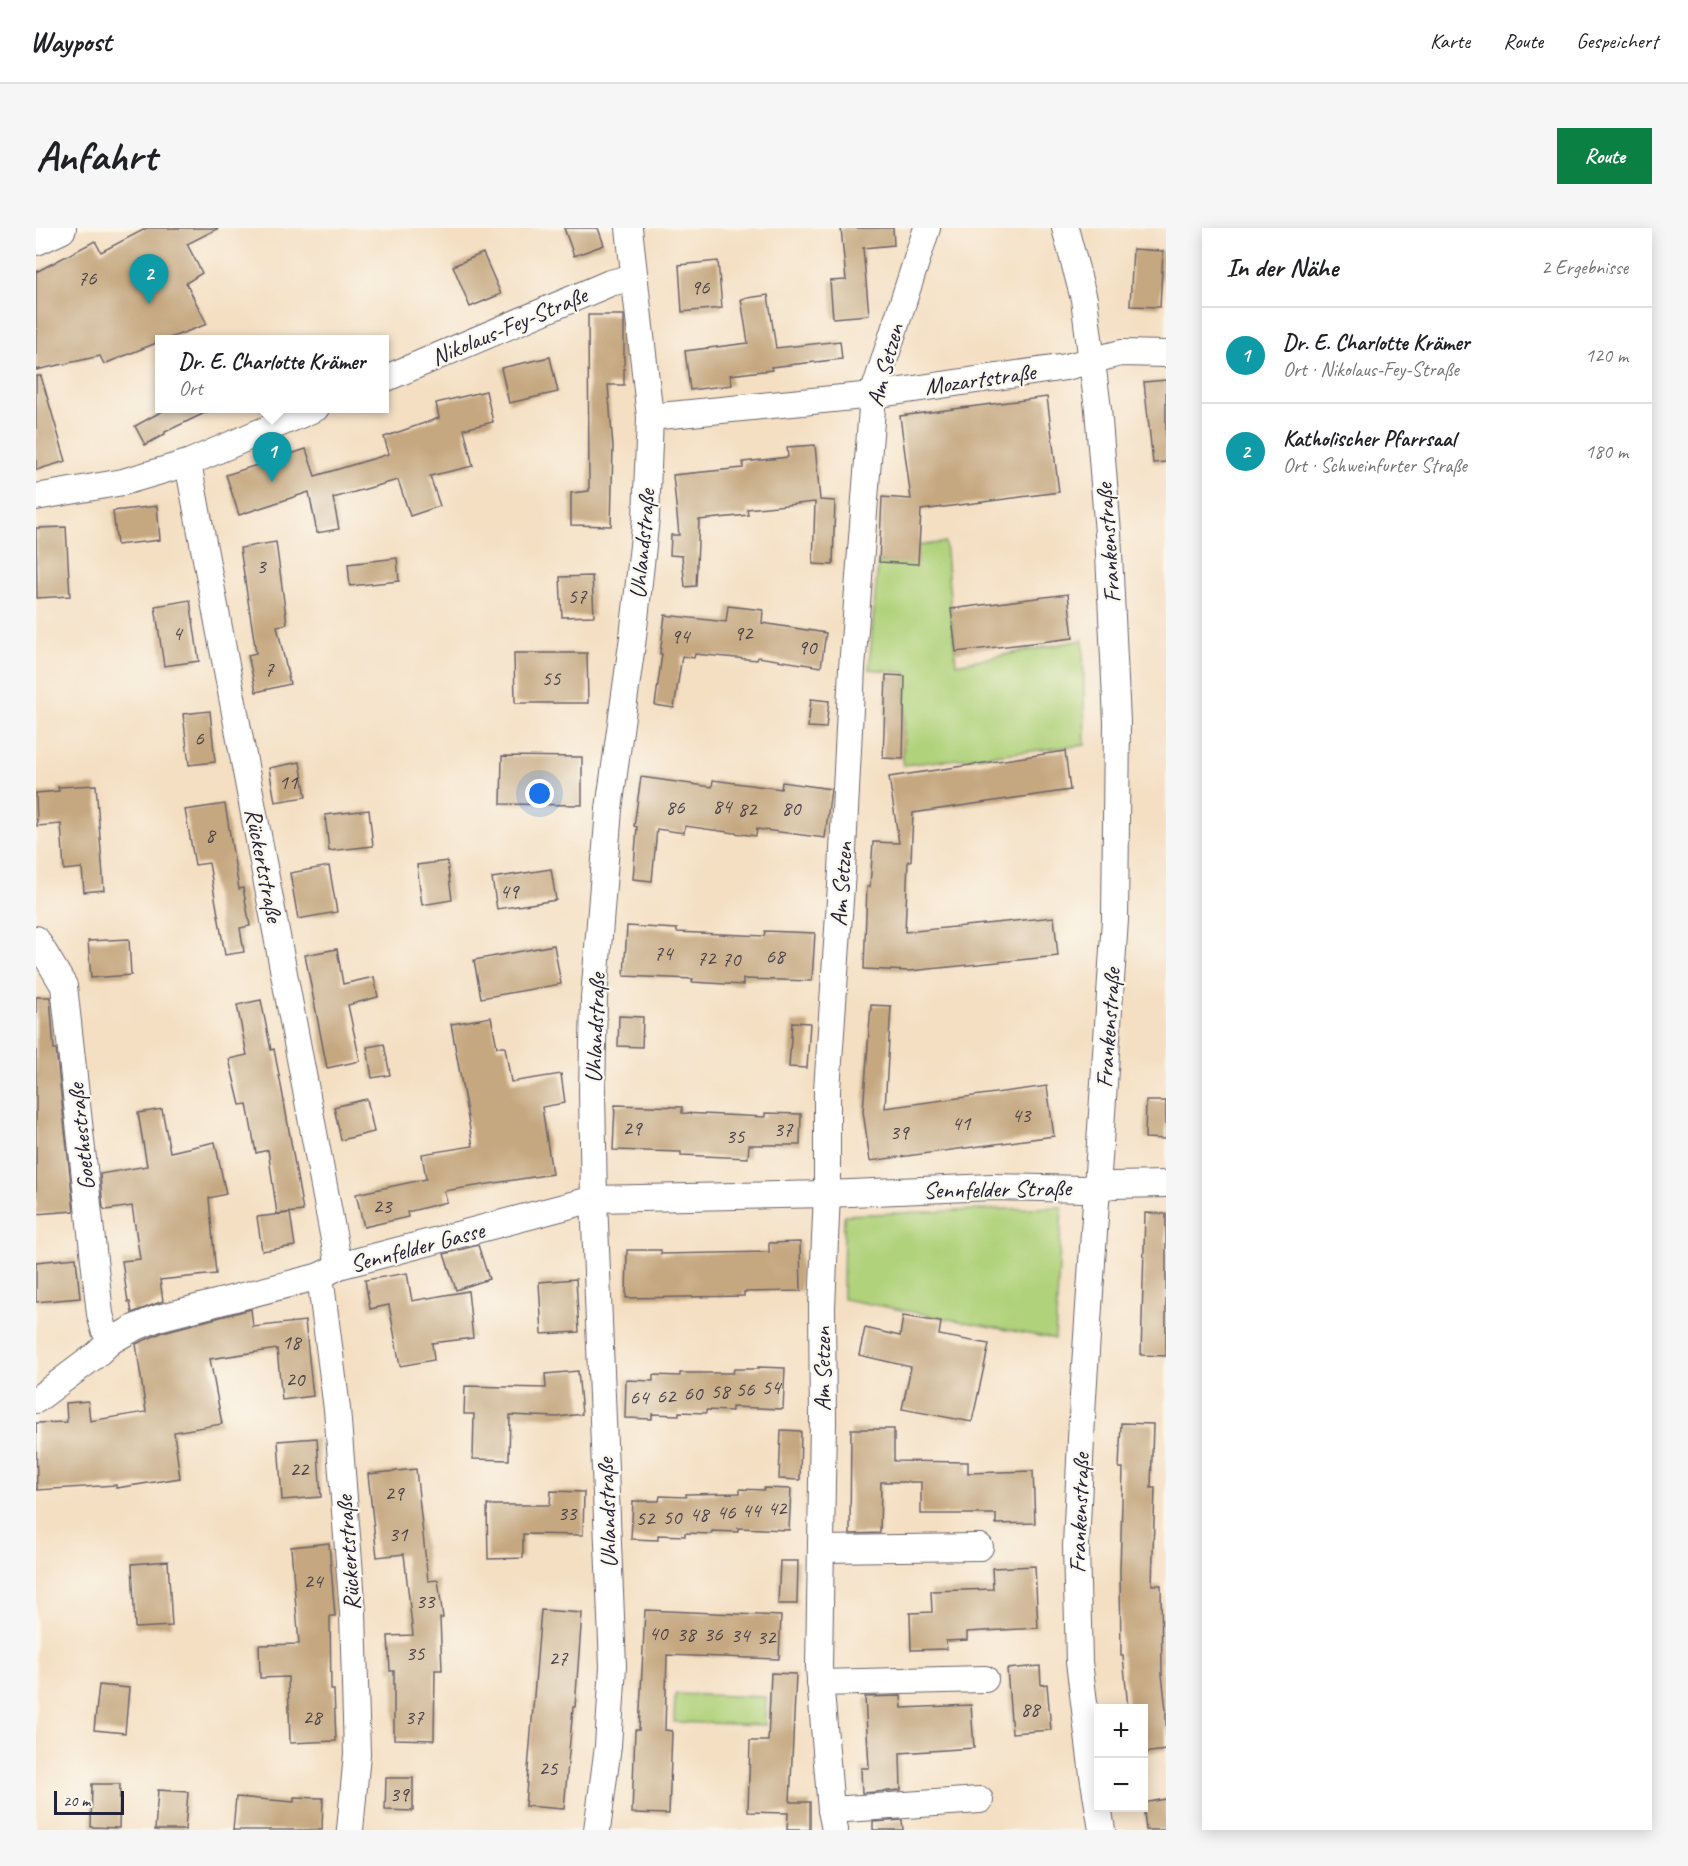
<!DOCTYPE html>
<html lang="de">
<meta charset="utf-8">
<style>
:root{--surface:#fff;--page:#f6f6f6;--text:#202124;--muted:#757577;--line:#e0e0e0;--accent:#0b8043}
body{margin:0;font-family:Caveat,sans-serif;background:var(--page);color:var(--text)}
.controls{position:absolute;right:18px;bottom:18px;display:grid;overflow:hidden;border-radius:0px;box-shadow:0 3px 15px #0003}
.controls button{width:54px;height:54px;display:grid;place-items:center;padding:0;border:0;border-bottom:2px solid var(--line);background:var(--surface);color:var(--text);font:30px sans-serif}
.scale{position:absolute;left:18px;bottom:15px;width:70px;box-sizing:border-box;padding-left:6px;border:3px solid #22223b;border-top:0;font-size:16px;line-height:21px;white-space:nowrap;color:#22223b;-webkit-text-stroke:4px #fbf7ec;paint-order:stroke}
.you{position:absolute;left:504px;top:566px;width:21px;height:21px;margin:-15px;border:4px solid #fff;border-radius:50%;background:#1a73e8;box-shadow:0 0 0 9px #1a73e833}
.badge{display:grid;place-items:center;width:39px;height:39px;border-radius:50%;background:var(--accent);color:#fff;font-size:20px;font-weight:700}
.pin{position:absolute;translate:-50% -50px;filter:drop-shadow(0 2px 3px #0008)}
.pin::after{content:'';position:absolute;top:32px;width:21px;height:18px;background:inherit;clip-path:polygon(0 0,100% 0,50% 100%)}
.popup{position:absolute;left:119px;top:107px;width:234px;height:78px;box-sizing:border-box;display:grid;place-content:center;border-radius:0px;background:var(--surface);filter:drop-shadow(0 2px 4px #0005);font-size:20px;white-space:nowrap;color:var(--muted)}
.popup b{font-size:22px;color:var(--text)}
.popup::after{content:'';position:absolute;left:50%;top:100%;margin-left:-12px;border:12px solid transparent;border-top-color:var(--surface)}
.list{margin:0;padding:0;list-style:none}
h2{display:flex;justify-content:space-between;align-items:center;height:78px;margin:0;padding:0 24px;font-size:26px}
h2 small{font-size:20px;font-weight:400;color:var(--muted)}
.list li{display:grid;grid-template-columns:39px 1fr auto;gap:18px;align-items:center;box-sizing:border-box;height:96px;padding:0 24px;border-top:2px solid var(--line)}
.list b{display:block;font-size:22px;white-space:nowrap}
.list p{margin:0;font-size:20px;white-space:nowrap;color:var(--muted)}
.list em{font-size:20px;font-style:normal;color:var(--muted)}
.map{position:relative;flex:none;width:1130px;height:1602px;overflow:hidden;border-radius:0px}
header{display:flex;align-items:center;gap:36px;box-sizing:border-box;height:84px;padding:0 30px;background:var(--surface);border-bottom:2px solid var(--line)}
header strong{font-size:28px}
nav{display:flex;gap:33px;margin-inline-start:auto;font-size:21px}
.intro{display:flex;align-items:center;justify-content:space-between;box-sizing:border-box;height:144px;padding:0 36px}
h1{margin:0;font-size:42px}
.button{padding:15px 27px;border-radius:0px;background:var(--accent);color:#fff;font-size:21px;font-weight:700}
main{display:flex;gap:36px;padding:0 36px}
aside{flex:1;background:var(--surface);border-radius:0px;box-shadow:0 3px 15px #0003}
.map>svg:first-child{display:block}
.green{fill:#b0d27a;stroke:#697a5a;stroke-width:1.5}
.building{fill:#c5a780}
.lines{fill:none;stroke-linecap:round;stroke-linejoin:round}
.minor-casing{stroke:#6c646b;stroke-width:28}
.tertiary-casing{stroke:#6c646b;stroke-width:34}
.minor{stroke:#fff;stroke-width:26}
.tertiary{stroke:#fff;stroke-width:32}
.labels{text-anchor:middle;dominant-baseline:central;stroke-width:4.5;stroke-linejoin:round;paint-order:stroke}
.number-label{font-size:21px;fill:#4b434c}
.street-label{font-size:24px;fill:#22223b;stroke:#fbf7ec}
</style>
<header>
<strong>Waypost</strong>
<nav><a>Karte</a><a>Route</a><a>Gespeichert</a></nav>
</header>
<div class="intro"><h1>Anfahrt</h1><a class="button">Route</a></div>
<main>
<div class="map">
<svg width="1130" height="1602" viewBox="0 0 1130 1602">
<rect width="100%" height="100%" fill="#fbf7ec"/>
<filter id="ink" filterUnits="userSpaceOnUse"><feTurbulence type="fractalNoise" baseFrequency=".0167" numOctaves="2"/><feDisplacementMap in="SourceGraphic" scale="12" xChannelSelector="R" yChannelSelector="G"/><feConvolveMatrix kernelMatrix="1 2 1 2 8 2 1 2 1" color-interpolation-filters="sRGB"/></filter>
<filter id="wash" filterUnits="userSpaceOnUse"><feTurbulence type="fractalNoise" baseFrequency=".008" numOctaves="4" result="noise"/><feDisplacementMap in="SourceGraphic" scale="24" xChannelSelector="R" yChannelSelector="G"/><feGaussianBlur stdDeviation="1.35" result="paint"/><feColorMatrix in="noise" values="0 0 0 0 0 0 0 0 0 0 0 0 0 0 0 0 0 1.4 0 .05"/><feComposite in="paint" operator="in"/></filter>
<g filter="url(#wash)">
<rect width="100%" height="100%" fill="#f4dfc3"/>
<g class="green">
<polygon points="909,314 920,436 1047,412 1049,517 867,537 870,445 833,441 842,334 881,335 882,318"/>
<polygon points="1026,979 1019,1111 807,1071 808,987"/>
<polygon points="639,1466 730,1469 729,1497 638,1494"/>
</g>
<g id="blocks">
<g class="building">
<polygon points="111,0 183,0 151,16 166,45 150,55 171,96 131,111 123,111 123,114 68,136 64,128 0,142 0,44 59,13 65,24"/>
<polygon points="528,0 562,0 568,17 538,28"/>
<polygon points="805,0 857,0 858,17 827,20 833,87 797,90 794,53 810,52"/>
<polygon points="1097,21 1127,23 1124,79 1094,78"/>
<polygon points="447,25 465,66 434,79 417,38"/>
<polygon points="682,33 686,80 646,84 643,37"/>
<polygon points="732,67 740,120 804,113 806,131 735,139 736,142 694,147 696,157 654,162 649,123 712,115 705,71"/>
<polygon points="552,87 588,87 588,157 572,157 577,219 575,298 535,297 535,265 553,263"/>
<polygon points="514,129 522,164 473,175 465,140"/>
<polygon points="0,148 5,148 30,233 0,242"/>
<polygon points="1130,152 1130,234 1117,235 1108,154"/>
<polygon points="450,163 457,194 428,201 437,238 394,248 404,278 374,288 362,252 297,270 303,301 281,305 273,264 203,287 190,247 270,221 279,248 353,226 348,209 403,190 400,175"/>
<polygon points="1011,169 1023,264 885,282 882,336 843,334 846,269 875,271 864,188"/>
<polygon points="132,180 179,180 129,204 129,206 109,217 99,198"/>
<polygon points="779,217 784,272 799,273 797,337 777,336 779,274 711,281 712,287 663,292 660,358 649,359 646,328 634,327 635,307 643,307 637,247 707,240 707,234 752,229 751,219"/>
<polygon points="121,278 124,312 81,317 77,283"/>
<polygon points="30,299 34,368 1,370 0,300"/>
<polygon points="240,314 251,396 241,398 254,456 220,464 212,427 220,425 204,320"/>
<polygon points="361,330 363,353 314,358 312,336"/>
<polygon points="556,348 558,388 526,389 524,349"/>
<polygon points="1032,366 1037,410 920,424 915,381"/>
<polygon points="154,372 163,433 128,438 119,378"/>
<polygon points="692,378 727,382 726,395 790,405 785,439 722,429 721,432 659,426 658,430 646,428 638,480 619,477 626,426 624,426 629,387 690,394"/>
<polygon points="478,425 551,425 552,475 479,475"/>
<polygon points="850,447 869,448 867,531 847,530"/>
<polygon points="775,471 793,473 790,500 772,499"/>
<polygon points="174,483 179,534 153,537 147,486"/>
<polygon points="1029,523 1034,562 877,585 875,633 872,633 869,704 1018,689 1022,728 874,743 828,741 831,659 834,659 837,614 863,615 853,549"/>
<polygon points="466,528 546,529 546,577 465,576"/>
<polygon points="264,534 270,569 239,574 233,540"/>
<polygon points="605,549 676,559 677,552 745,561 746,554 795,561 789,610 721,601 720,608 649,598 648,605 621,601 616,653 597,651 601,599 598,598"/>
<polygon points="60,557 68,662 48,664 46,640 28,642 25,596 1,598 0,565 23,563 22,559"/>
<polygon points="189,576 203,661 207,660 214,698 204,700 208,724 189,727 173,635 159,637 149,582"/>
<polygon points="333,582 337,618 293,623 289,587"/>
<polygon points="411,633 416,672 386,677 381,637"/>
<polygon points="293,638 301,684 262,691 254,645"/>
<polygon points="515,641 520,672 461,681 456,650"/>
<polygon points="591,698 641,701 641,704 728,708 729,703 779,705 776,753 707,751 707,757 656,754 657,751 588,748"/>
<polygon points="93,711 95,747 55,750 52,713"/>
<polygon points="518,717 525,756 445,770 438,732"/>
<polygon points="301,721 307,756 338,749 342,769 312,777 324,833 291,840 269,727"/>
<polygon points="0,769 14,769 18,821 20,821 38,983 0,986"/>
<polygon points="225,772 235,822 238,821 247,868 267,983 241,986 232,922 220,925 211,876 204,877 193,831 211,827 201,777"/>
<polygon points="835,777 855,778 849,880 1011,858 1018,908 834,933 827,883"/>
<polygon points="583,788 607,789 606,819 582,818"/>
<polygon points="455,789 461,819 469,819 475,854 525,846 529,875 506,879 516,946 408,963 411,974 371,984 372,989 328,999 320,966 390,951 386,926 437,918 415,796"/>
<polygon points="756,794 774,795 771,840 753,839"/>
<polygon points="348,816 354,847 336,850 331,819"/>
<polygon points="331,871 338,904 305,912 298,879"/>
<polygon points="1110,873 1130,873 1130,911 1109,910"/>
<polygon points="579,877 646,879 646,885 729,889 729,885 765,886 764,917 713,917 712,930 645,927 645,924 577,922"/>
<polygon points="126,881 134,924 179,914 190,966 173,970 180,1046 124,1052 127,1073 96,1085 94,1074 92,1074 86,1033 104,1031 96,978 70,982 67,980 64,946 111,938 102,885"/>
<polygon points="254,985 259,1018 226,1023 221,989"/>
<polygon points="1109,985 1130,986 1130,1128 1105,1127"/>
<polygon points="764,1014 765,1063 708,1064 708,1068 590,1070 591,1022 625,1022 625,1026 733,1024 733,1015"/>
<polygon points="442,1017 453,1051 420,1062 408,1026"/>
<polygon points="40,1030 44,1070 0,1074 0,1034"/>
<polygon points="371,1045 376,1073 432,1063 437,1110 396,1115 398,1132 364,1138 353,1077 334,1081 329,1052"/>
<polygon points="540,1051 543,1104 506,1106 503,1054"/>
<polygon points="215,1081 217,1099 269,1093 277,1168 246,1172 241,1121 174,1131 186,1196 138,1204 144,1250 80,1260 80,1257 1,1262 0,1195 31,1194 30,1175 52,1173 54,1193 110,1184 100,1116 127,1104"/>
<polygon points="867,1088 905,1094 903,1107 953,1116 936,1194 866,1181 875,1139 823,1127 829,1100 864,1108"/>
<polygon points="722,1139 749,1140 747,1181 696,1179 696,1183 670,1182 670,1185 643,1184 643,1187 616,1186 616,1191 589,1190 590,1152 617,1153 617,1147 644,1148 644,1145 697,1145 698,1141 722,1141"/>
<polygon points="542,1143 546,1186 521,1189 474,1187 473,1232 437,1231 438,1186 428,1186 429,1158 510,1160 509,1146"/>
<polygon points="1085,1195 1117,1196 1115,1260 1119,1260 1116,1357 1125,1357 1126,1446 1130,1482 1130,1522 1107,1525 1107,1480 1092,1480 1087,1428 1085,1428 1084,1342 1087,1240 1083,1240"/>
<polygon points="815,1201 858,1201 858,1233 932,1234 932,1245 997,1243 999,1295 960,1296 960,1286 885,1286 885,1254 845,1254 844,1305 814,1306"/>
<polygon points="745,1202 765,1203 764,1252 743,1251"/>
<polygon points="281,1210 285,1269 246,1272 242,1213"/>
<polygon points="380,1241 392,1353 402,1352 407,1390 404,1390 406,1442 399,1442 398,1512 358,1511 358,1443 354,1443 352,1408 377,1407 368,1326 341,1329 332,1246"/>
<polygon points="728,1260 755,1261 753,1302 702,1300 702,1304 676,1303 676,1306 649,1305 649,1308 622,1307 622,1312 595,1311 597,1273 623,1273 624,1268 650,1269 650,1266 704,1265 704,1261 728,1262"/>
<polygon points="515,1263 548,1264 547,1307 487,1306 487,1330 452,1331 451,1277 514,1277"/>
<polygon points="293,1315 299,1388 294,1388 295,1462 298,1462 300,1513 254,1515 252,1449 224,1450 223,1417 263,1416 255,1319"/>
<polygon points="132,1333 136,1398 99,1400 96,1336"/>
<polygon points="744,1333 762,1333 761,1376 742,1376"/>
<polygon points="999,1338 1002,1400 931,1404 931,1412 910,1413 911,1421 875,1422 874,1385 896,1384 895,1363 957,1361 956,1340"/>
<polygon points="505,1382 546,1385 539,1479 537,1479 528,1581 489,1578"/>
<polygon points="609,1382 745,1388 743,1431 631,1427 629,1502 636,1503 633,1586 596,1585 599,1502 603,1502"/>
<polygon points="1004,1438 1005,1457 1011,1456 1015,1502 976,1505 971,1441"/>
<polygon points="735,1445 760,1446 754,1574 774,1574 774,1602 751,1602 752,1585 712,1584 714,1513 732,1513"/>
<polygon points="63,1457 93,1460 89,1505 58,1502"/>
<polygon points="865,1468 866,1480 935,1477 938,1520 864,1525 865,1562 826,1565 825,1540 833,1540 829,1469"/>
<polygon points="350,1550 377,1550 377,1583 349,1582"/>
<polygon points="56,1556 84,1556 83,1600 55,1599"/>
<polygon points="122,1562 152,1564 149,1602 119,1602"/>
<polygon points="200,1569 258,1574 258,1569 287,1570 286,1602 197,1602"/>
<polygon points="1130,1571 1130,1602 1110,1602 1107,1575"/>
<polygon points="866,1592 867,1602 837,1602 837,1594"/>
</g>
</g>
</g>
<g filter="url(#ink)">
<use href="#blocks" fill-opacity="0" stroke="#6c646b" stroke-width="1.5"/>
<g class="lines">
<g class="minor-casing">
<g id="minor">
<polyline points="1029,0 1048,71 1062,181 1072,305 1081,494 1079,692 1047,1168 1040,1318 1043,1434 1057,1547 1066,1602"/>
<polyline points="348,151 574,55 599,49"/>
<polyline points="614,189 837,167 1030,139 1085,125 1130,126"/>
<polyline points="152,235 303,1038"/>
<polyline points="0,269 87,254 152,235 280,180"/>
<polyline points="0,711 28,758 64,1086 68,1101 75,1113"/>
<polyline points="284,1048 301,1181 317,1385 321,1526 314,1602"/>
<polyline points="0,1172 60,1127 75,1113 98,1100 122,1090 284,1048 303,1038 558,971 791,966 956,959 1048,961 1077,957 1130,956"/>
<polyline points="785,1321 944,1319"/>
<polyline points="784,1455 949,1451"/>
<polyline points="795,1582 944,1572"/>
<polyline points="561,1602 572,1518 577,1438 558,971 556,864 558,770 573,581 597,409 610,290 614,189 593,0"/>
<polyline points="799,1602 795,1582 783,1439 787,1192 786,1079 791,966 791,862 806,643 816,440 837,167 891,0"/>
</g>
</g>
<g class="tertiary-casing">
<polyline id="tertiary" points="0,11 24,0"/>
</g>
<use href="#minor" class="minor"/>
<use href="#tertiary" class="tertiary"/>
</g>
</g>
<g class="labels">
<g class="number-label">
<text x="51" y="50">76</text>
<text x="664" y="59">96</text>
<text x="225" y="338">3</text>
<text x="541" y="368">57</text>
<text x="141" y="405">4</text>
<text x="707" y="405">92</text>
<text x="644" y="408">94</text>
<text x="771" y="419">90</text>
<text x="233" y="441">7</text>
<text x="515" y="450">55</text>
<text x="163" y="510">6</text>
<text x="252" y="554">11</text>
<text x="686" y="578">84</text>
<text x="639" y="579">86</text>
<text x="755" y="580">80</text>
<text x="711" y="581">82</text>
<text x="174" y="607">8</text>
<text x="473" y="663">49</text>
<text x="627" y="725">74</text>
<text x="739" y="728">68</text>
<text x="670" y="730">72</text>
<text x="695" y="731">70</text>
<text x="985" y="887">43</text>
<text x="925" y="895">41</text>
<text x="596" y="900">29</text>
<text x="747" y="901">37</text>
<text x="863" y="904">39</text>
<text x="699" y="908">35</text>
<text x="346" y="978">23</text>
<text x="255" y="1114">18</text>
<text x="259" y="1151">20</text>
<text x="735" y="1159">54</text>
<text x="709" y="1161">56</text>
<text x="684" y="1163">58</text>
<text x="657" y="1165">60</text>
<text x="630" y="1168">62</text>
<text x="603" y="1169">64</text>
<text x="263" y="1241">22</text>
<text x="358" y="1265">29</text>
<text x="741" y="1280">42</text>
<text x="715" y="1282">44</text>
<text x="690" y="1284">46</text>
<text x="531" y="1285">33</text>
<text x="663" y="1286">48</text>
<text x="636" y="1289">50</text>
<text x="609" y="1290">52</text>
<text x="362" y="1306">31</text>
<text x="277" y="1353">24</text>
<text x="389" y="1373">33</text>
<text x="622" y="1405">40</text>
<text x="650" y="1406">38</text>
<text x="677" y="1406">36</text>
<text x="704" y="1407">34</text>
<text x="730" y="1409">32</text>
<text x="379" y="1425">35</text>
<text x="522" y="1430">27</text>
<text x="994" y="1481">88</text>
<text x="276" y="1489">28</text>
<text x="378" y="1489">37</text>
<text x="512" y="1540">25</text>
<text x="363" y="1566">39</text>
</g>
<g class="street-label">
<text transform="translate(473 98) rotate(-23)">Nikolaus-Fey-Straße</text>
<text transform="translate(849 137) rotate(-75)">Am Setzen</text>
<text transform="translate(944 151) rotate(-8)">Mozartstraße</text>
<text transform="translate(1072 315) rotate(-94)">Frankenstraße</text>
<text transform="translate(606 316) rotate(-85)">Uhlandstraße</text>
<text transform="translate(228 637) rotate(79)">Rückertstraße</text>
<text transform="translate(805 656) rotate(-86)">Am Setzen</text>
<text transform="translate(559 800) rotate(-88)">Uhlandstraße</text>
<text transform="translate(1072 800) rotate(-86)">Frankenstraße</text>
<text transform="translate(45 909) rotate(-96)">Goethestraße</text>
<text transform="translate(961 961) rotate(-1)">Sennfelder Straße</text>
<text transform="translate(381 1019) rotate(-15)">Sennfelder Gasse</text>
<text transform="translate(786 1141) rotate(-90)">Am Setzen</text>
<text transform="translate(571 1285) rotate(-92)">Uhlandstraße</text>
<text transform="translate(1043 1285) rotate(-88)">Frankenstraße</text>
<text transform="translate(312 1325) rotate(-94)">Rückertstraße</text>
</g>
</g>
</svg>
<div class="controls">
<button>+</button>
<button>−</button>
</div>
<div class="scale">20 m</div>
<div class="you"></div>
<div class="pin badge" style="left:236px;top:254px;background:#0f9aa8">1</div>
<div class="popup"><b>Dr. E. Charlotte Krämer</b>Ort</div>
<div class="pin badge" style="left:113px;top:76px;background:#0f9aa8">2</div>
</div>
<aside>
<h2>In der Nähe<small>2 Ergebnisse</small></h2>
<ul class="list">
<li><span class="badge" style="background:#0f9aa8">1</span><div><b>Dr. E. Charlotte Krämer</b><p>Ort · Nikolaus-Fey-Straße</p></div><em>120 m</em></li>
<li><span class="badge" style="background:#0f9aa8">2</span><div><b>Katholischer Pfarrsaal</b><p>Ort · Schweinfurter Straße</p></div><em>180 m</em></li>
</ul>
</aside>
</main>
